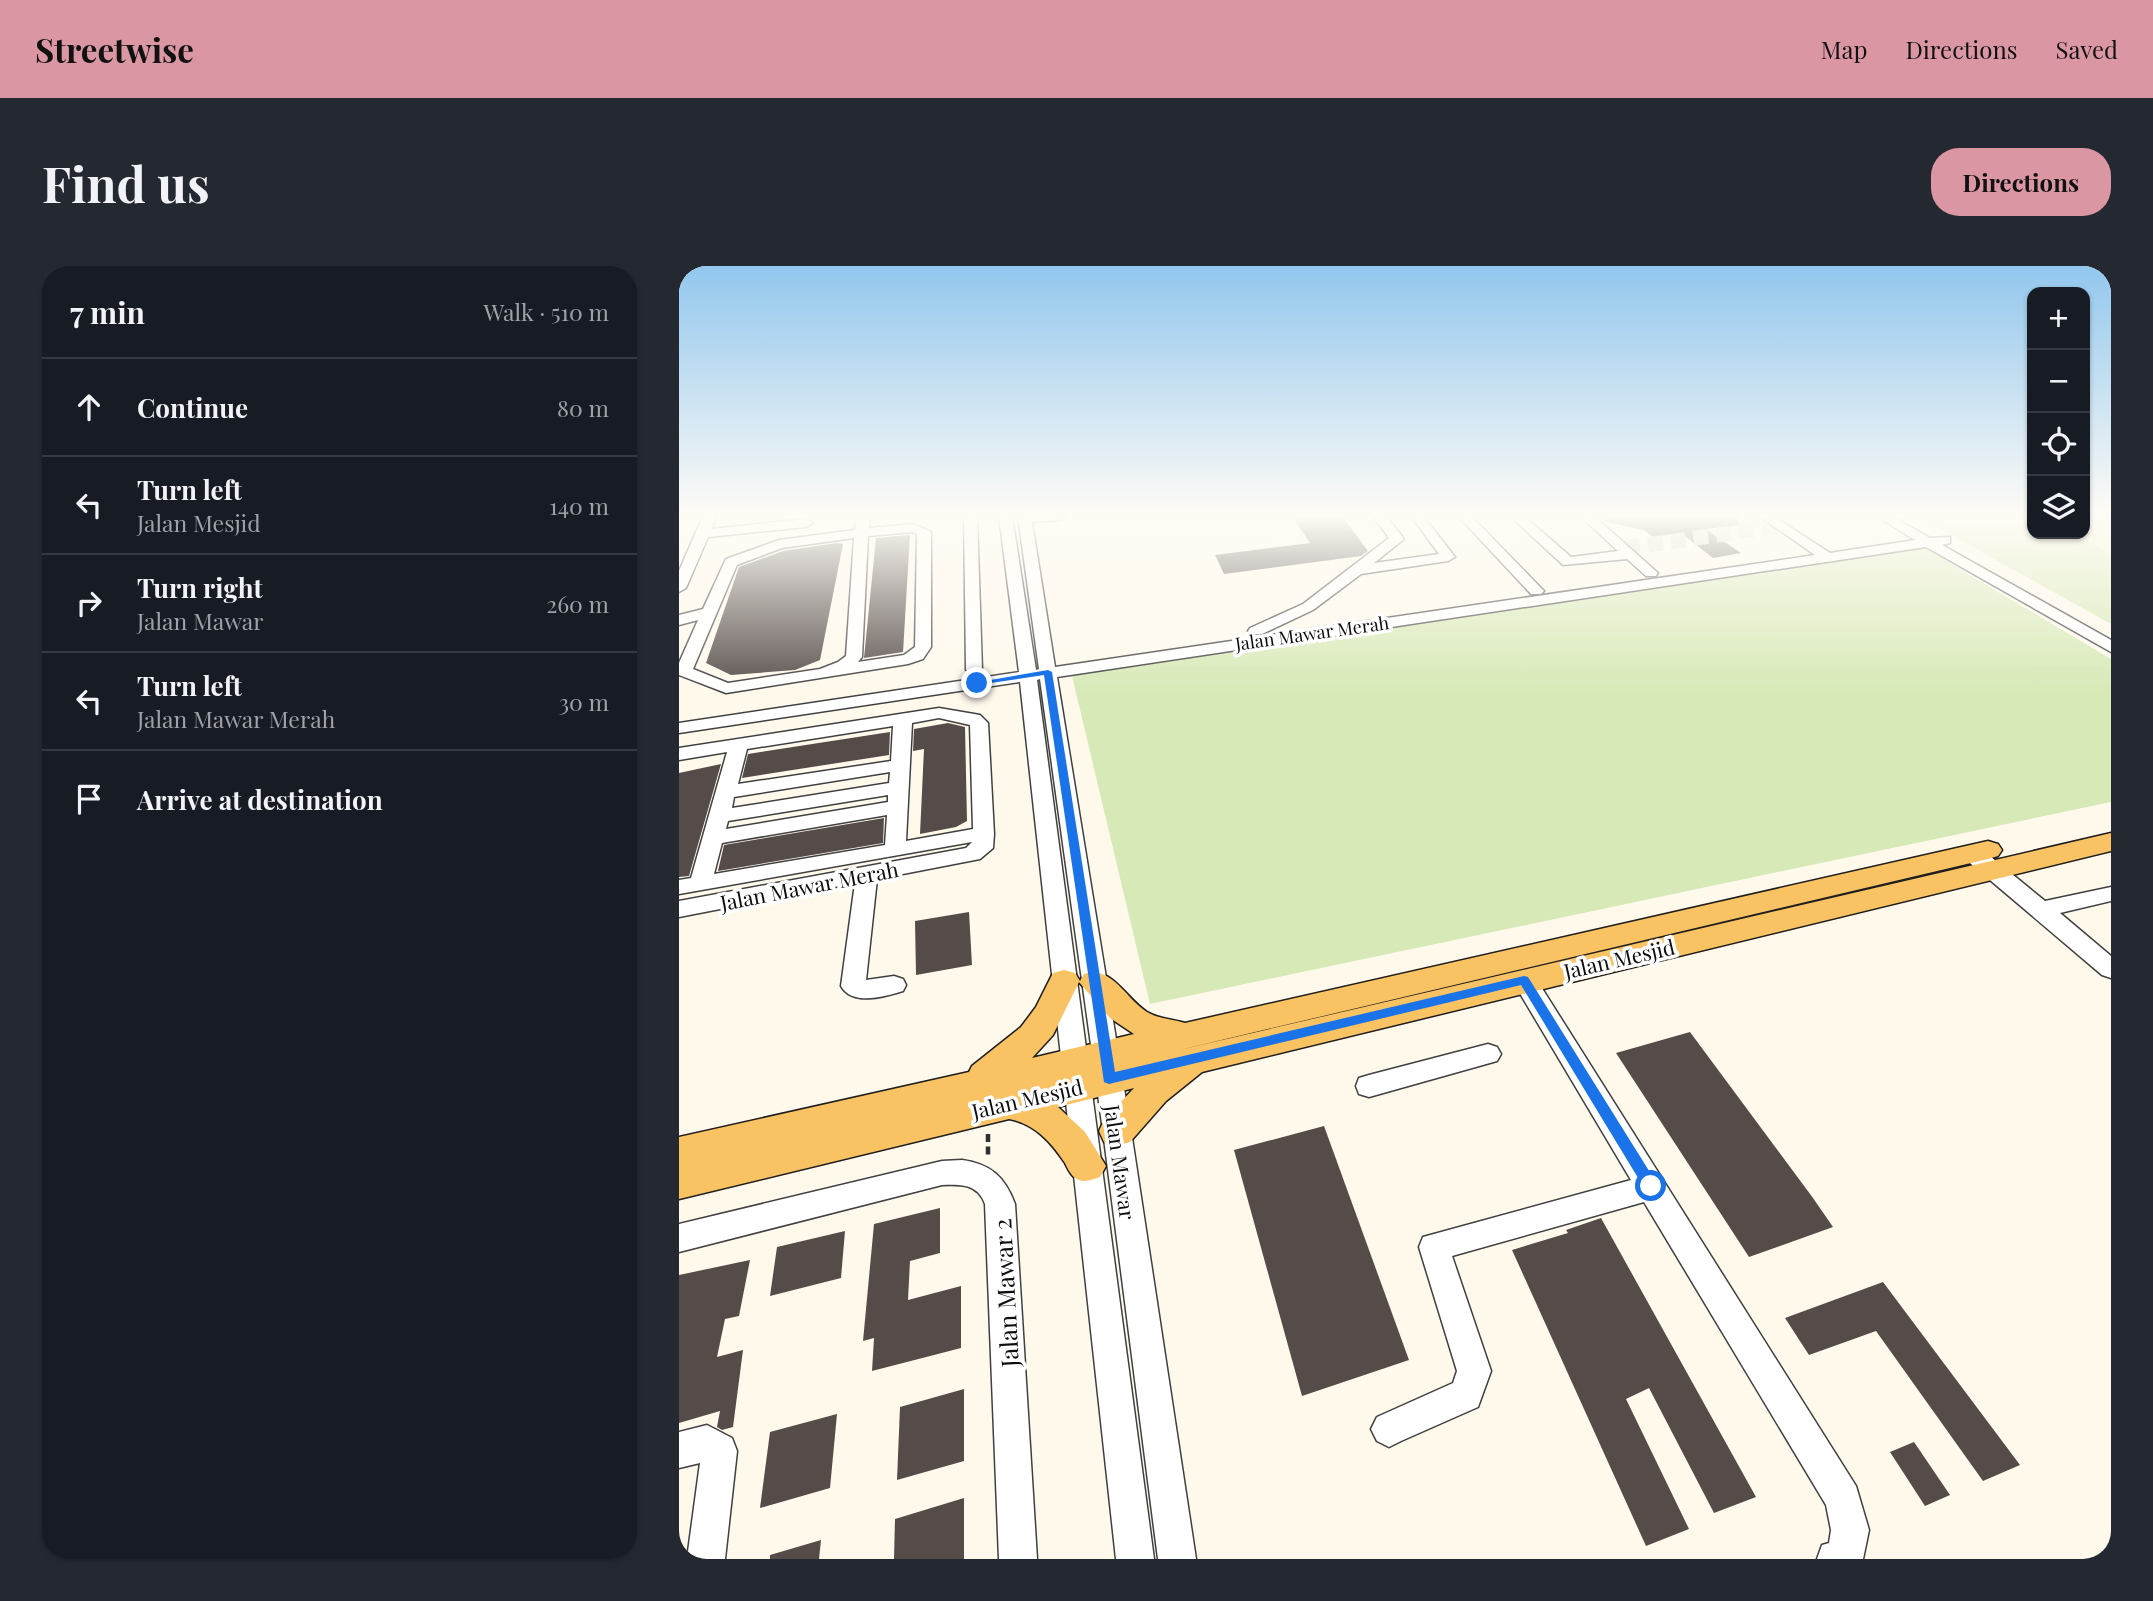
<!DOCTYPE html>
<meta charset="utf-8">
<style>
:root{--surface:#171b24;--page:#242831;--text:#f1f3f6;--muted:#9ea1a6;--line:#363941;--accent:#da96a3}
body{margin:0;font-family:"Playfair Display",serif;background:var(--page);color:var(--text)}
.controls{position:absolute;right:21px;top:21px;display:grid;overflow:hidden;border-radius:14px;box-shadow:0 2px 5px #0004}
.controls button{width:63px;height:63px;display:grid;place-items:center;padding:0;border:0;border-bottom:2px solid var(--line);background:var(--surface);color:var(--text);font:35px sans-serif}
.stop{position:absolute;width:21px;height:21px;margin:-16px;border:5px solid #1a73e8;border-radius:50%;background:#fff}
.stop.end{background:#1a73e8;border-color:#fff;box-shadow:0 2px 7px #0008}
.list{margin:0;padding:0;list-style:none}
h2{display:flex;justify-content:space-between;align-items:center;height:91px;margin:0;padding:0 28px;font-size:30px}
h2 small{font-size:23px;font-weight:400;color:var(--muted)}
.list li{display:grid;grid-template-columns:46px 1fr auto;gap:21px;align-items:center;box-sizing:border-box;height:98px;padding:0 28px;border-top:2px solid var(--line)}
.list b{display:block;font-size:26px;white-space:nowrap}
.list p{margin:0;font-size:23px;white-space:nowrap;color:var(--muted)}
.list em{font-size:23px;font-style:normal;color:var(--muted)}
.icon{flex:none;width:38px;height:38px;fill:none;stroke:currentColor;stroke-width:2;stroke-linecap:round;stroke-linejoin:round}
.map{position:relative;flex:none;width:1432px;height:1293px;overflow:hidden;border-radius:28px}
header{display:flex;align-items:center;gap:42px;box-sizing:border-box;height:98px;padding:0 35px;background:var(--accent);color:#111}
header strong{font-size:33px}
nav{display:flex;gap:38px;margin-inline-start:auto;font-size:24px}
.intro{display:flex;align-items:center;justify-content:space-between;box-sizing:border-box;height:168px;padding:0 42px}
h1{margin:0;font-size:49px}
.button{padding:18px 32px;border-radius:28px;background:var(--accent);color:#111;font-size:24px;font-weight:700}
main{display:flex;gap:42px;padding:0 42px}
aside{flex:1;background:var(--surface);border-radius:28px;box-shadow:0 2px 5px #0004}
.map>svg:first-child{display:block}
.green{fill:#d7e9b6}
.pitch{fill:#e7f0c8}
.building{fill:#554c49}
.lines{fill:none;stroke-linecap:round;stroke-linejoin:round}
.minor-tunnel{stroke:#dbd6cb;stroke-width:15;stroke-dasharray:15 8;stroke-linecap:butt}
.minor-casing{stroke:#404040;stroke-width:3}
.major-casing{stroke:#1e1e1e;stroke-width:3}
.path{stroke:#2f2f2f;stroke-width:4.5;stroke-dasharray:8 4.5;stroke-linecap:butt}
.minor{fill:#fff;fill-rule:evenodd}
.major{fill:#f9c263;fill-rule:evenodd}
.route{fill:#1a73e8}
.labels{text-anchor:middle;dominant-baseline:central;stroke-width:7;stroke-linejoin:round;paint-order:stroke}
.far-street-label{font-size:18px;fill:#0d0d0d;stroke:#fff}
.street-label{font-size:21px;fill:#0d0d0d;stroke:#fff}
.near-street-label{font-size:24px;fill:#0d0d0d;stroke:#fff}
</style>
<header>
<strong>Streetwise</strong>
<nav><a>Map</a><a>Directions</a><a>Saved</a></nav>
</header>
<div class="intro"><h1>Find us</h1><a class="button">Directions</a></div>
<main>
<aside>
<h2>7 min<small>Walk · 510 m</small></h2>
<ul class="list">
<li><svg class="icon" aria-label="ahead" viewBox="0 0 24 24"><path d="M12 20V5M6 11l6-6 6 6"/></svg><div><b>Continue</b></div><em>80 m</em></li>
<li><svg class="icon" aria-label="left" viewBox="0 0 24 24"><path d="M17 20v-9H6M10 6l-5 5 5 5"/></svg><div><b>Turn left</b><p>Jalan Mesjid</p></div><em>140 m</em></li>
<li><svg class="icon" aria-label="right" viewBox="0 0 24 24"><path d="M7 20v-9h11M14 6l5 5-5 5"/></svg><div><b>Turn right</b><p>Jalan Mawar</p></div><em>260 m</em></li>
<li><svg class="icon" aria-label="left" viewBox="0 0 24 24"><path d="M17 20v-9H6M10 6l-5 5 5 5"/></svg><div><b>Turn left</b><p>Jalan Mawar Merah</p></div><em>30 m</em></li>
<li><svg class="icon" aria-label="arrive" viewBox="0 0 24 24"><path d="M6 21V4h12l-3 4 3 4H6"/></svg><div><b>Arrive at destination</b></div></li>
</ul>
</aside>
<div class="map">
<svg width="1432" height="1293" viewBox="0 0 1432 1293">
<rect width="100%" height="100%" fill="#fff9ec"/>
<g class="green">
<polygon points="1238,250 1353,250 1353,268 1406,268 1406,250 1432,250 1432,358"/>
<polygon points="1242,280 1432,393 1432,536 471,738 393,410"/>
</g>
<polygon class="pitch" points="1406,250 1432,250 1432,288 1392,268 1406,268"/>
<g class="building">
<polygon points="613,250 663,250 689,285 682,290 545,308 536,289 631,277"/>
<polygon points="928,250 1059,250 1060,259 1027,263 1062,287 1034,292 1002,267 974,271 965,264 927,256"/>
<polygon points="231,269 224,386 185,392 197,272"/>
<polygon points="158,277 164,278 141,394 116,404 52,409 27,397 60,301 104,285"/>
<polygon points="269,457 286,461 288,555 277,561 241,568 245,483 234,485 235,463"/>
<polygon points="211,466 210,489 63,512 69,488"/>
<polygon points="42,498 10,610 0,611 0,507"/>
<polygon points="205,552 204,577 39,605 45,579"/>
<polygon points="290,646 293,699 237,709 236,655"/>
<polygon points="1011,766 1134,932 1154,961 1070,991 937,787"/>
<polygon points="645,860 730,1094 623,1130 555,884"/>
<polygon points="261,942 261,987 231,995 229,1034 282,1020 282,1082 193,1105 195,1072 184,1075 195,958"/>
<polygon points="922,952 1077,1231 1035,1247 970,1122 947,1133 1010,1263 967,1280 833,984 889,967 887,964"/>
<polygon points="166,965 162,1012 91,1030 98,981"/>
<polygon points="71,994 60,1050 46,1053 38,1091 64,1084 54,1161 43,1164 38,1161 41,1145 0,1157 0,1009"/>
<polygon points="1204,1016 1341,1199 1304,1215 1197,1065 1130,1089 1106,1052"/>
<polygon points="285,1123 285,1195 218,1214 221,1141"/>
<polygon points="158,1148 151,1222 81,1242 91,1166"/>
<polygon points="1235,1176 1271,1229 1246,1240 1211,1186"/>
<polygon points="285,1232 285,1293 215,1293 216,1253"/>
<polygon points="142,1274 140,1293 91,1293 91,1289"/>
</g>
<g class="lines">
<polyline class="minor-tunnel" points="946,282 1102,260"/>
<g class="minor-casing">
<g id="minor">
<polygon points="24,250 38,250 32,263 127,253 134,257 127,261 29,271 7,322 0,326 0,305"/>
<path d="M184 250 191 254 190 262 235 258 252 266V381L244 393 229 398 47 427 0 409V397L19 354 0 359V349L24 343 47 293 100 274 176 264 177 254ZM234 266 238 268 236 381 225 389 179 396 183 391 189 270ZM175 272 167 390 159 396 141 403 49 417 14 403 58 299 103 282Z"/>
<polygon points="285,250 298,250 303,404 295,409 287,404"/>
<polygon points="320,250 333,250 357,404 360,403 339,250 388,250 381,254 353,256 376,401 1136,289 1080,250 1094,250 1151,287 1236,274 1197,250 1212,250 1251,272 1271,271 1271,277 1263,279 1432,374 1432,386 1247,281 378,411 452,865 517,1293 479,1293 424,865 361,413 358,414 475,1293 437,1293 341,416 0,467 0,457 340,406"/>
<polygon points="694,250 707,250 725,273 695,297 760,288 732,250 744,250 776,291 769,295 682,308 634,344 583,368 571,368 569,365 571,362 624,338 710,272"/>
<polygon points="779,250 792,250 862,322 865,325 862,328 852,328"/>
<polygon points="831,250 845,250 892,291 939,285 901,250 915,250 979,307 977,310 967,310 948,293 884,299"/>
<path d="M260 442 301 449 309 457 315 568 314 582 301 593 198 613 187 714 215 710 224 713 227 719 224 725C205 731 173 740 162 720L176 617 0 651V635L287 582 293 576 0 628V614L12 612 48 486 0 494V482ZM260 452 291 459 294 563 227 575 233 457ZM214 460 212 495 59 518 68 483ZM211 506 210 517 53 542 55 531ZM209 529V536L47 563 49 555ZM208 549 206 579 35 608 43 577Z"/>
<polygon points="1293,580 1301,582 1366,635 1432,621 1432,635 1381,647 1432,690 1432,712 1423,709 1285,592 1282,587 1285,582"/>
<polygon points="845,705 854,708 1177,1220 1190,1264 1184,1293 1138,1293 1143,1279 1150,1277 1152,1264 1147,1239 965,936 773,990 812,1105 799,1141 722,1175 710,1181 698,1175 692,1163 698,1151 774,1117 778,1105 740,981 744,971 952,914 833,714 836,708"/>
<polygon points="809,778 818,781 822,788 818,795 690,831 680,828 677,820 680,812 690,809"/>
<path d="M283 894C312 898 326 911 336 938L358 1293H320L306 938C299 918 282 918 263 919L0 986V958L263 895Z"/>
<polygon points="28,1159 53,1172 58,1185 46,1293 8,1293 21,1197 0,1202 0,1166"/>
</g>
</g>
<g class="major-casing">
<path id="major" d="M1432 567V585L523 806 487 835 451 876 438 880 425 876 420 865 425 854 455 822 379 841 406 866 427 900 421 911C413 914 403 918 395 911 391 908 388 901 386 897 372 876 356 858 330 853L0 933V871L290 806 293 800 342 761 357 741 374 707 385 704 396 707 401 715 405 708C433 699 446 732 468 746 480 753 493 753 506 757L1309 575 1319 578 1323 584 1319 590 1309 593 496 785ZM400 716 431 752 455 768 353 792 374 769Z"/>
</g>
<polyline class="path" points="309,868 309,891"/>
<use href="#minor" class="minor"/>
<use href="#major" class="major"/>
</g>
<linearGradient id="sky" x2="0" y2="1"><stop stop-color="#92c7ee"/><stop offset="0.58" stop-color="#fffcf6"/><stop offset="1" stop-color="#fffcf6" stop-opacity="0"/></linearGradient>
<rect width="1432" height="431" fill="url(#sky)"/>
<polygon class="route" points="369,404 373,406 436,806 845,710 849,711 977,916 979,920 977,925 967,925 842,719 430,818 425,816 365,409 298,419 294,417"/>
<g class="labels">
<g class="far-street-label">
<text transform="translate(633 367) rotate(-8)">Jalan Mawar Merah</text>
</g>
<g class="street-label">
<text transform="translate(130 619) rotate(-11)">Jalan Mawar Merah</text>
<text transform="translate(940 692) rotate(-13)">Jalan Mesjid</text>
<text transform="translate(348 832) rotate(-13)">Jalan Mesjid</text>
<text transform="translate(442 896) rotate(82)">Jalan Mawar</text>
</g>
<g class="near-street-label">
<text transform="translate(326 1027) rotate(-93)">Jalan Mawar 2</text>
</g>
</g>
</svg>
<div class="controls">
<button>+</button>
<button>−</button>
<button><svg class="icon" aria-label="locate" viewBox="0 0 24 24"><circle cx="12" cy="12" r="6"/><path d="M12 2v4M12 18v4M2 12h4M18 12h4"/></svg></button>
<button><svg class="icon" aria-label="layers" viewBox="0 0 24 24"><path d="M12 4l9 5-9 5-9-5zM3 14l9 5 9-5"/></svg></button>
</div>
<div class="stop" style="left:972px;top:920px"></div>
<div class="stop end" style="left:298px;top:417px"></div>
</div>
</main>
